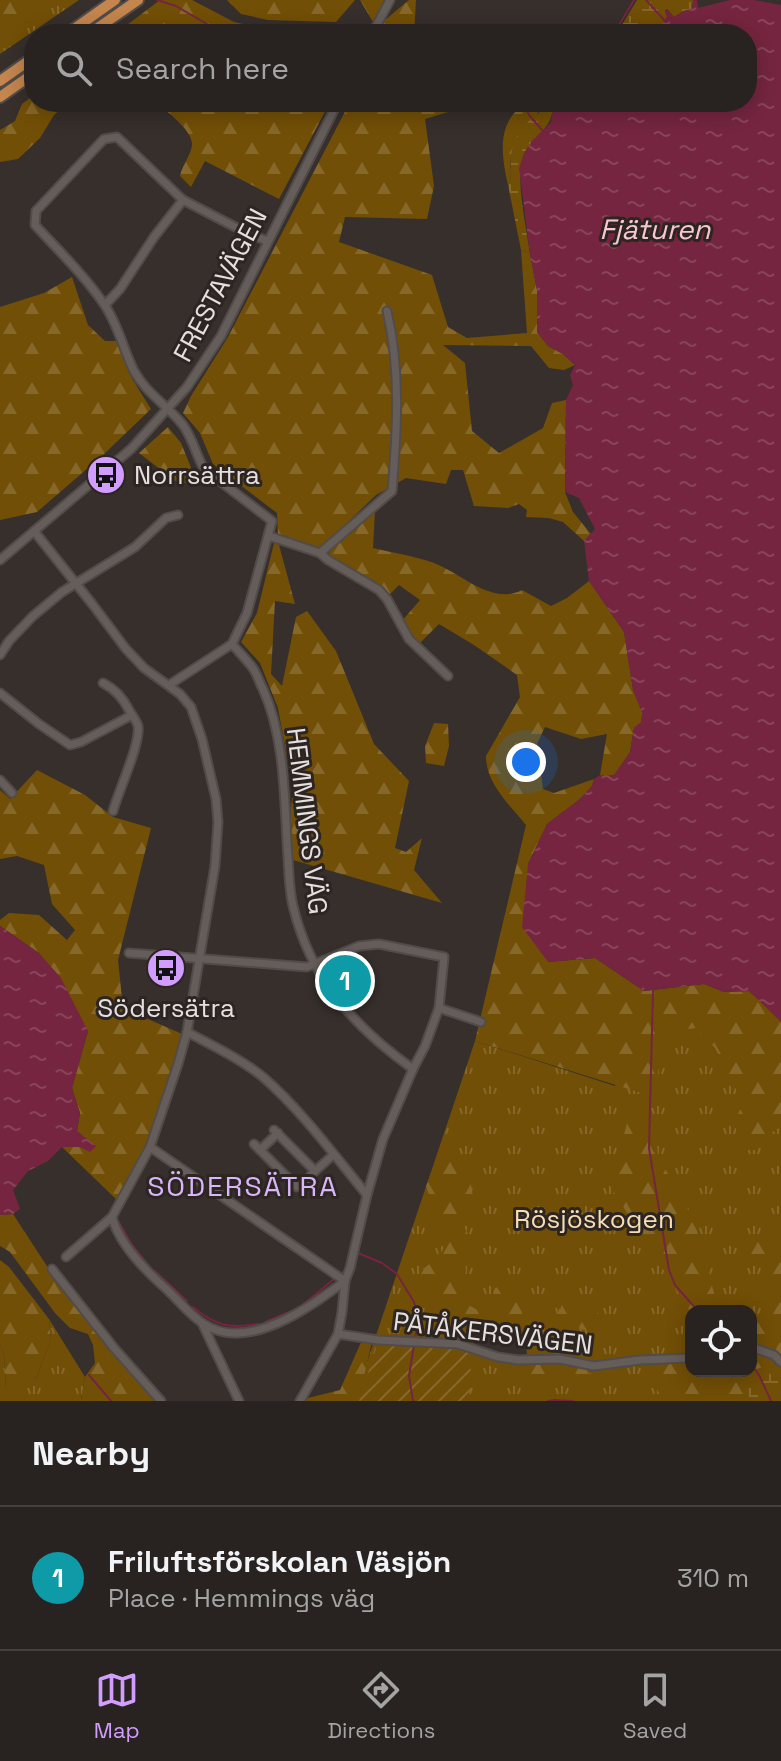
<!DOCTYPE html>
<meta charset="utf-8">
<style>
:root{--surface:#282321;--page:#302b2a;--text:#f1f3f6;--muted:#a5a4a5;--line:#44403f;--accent:#d19dfe}
body{margin:0;font-family:"Space Grotesk",sans-serif;background:var(--page);color:var(--text)}
.controls{position:absolute;right:24px;bottom:24px;display:grid;overflow:hidden;border-radius:16px;box-shadow:0 4px 20px #0003}
.controls button{width:72px;height:72px;display:grid;place-items:center;padding:0;border:0;border-bottom:2px solid var(--line);background:var(--surface);color:var(--text);font:40px sans-serif}
.you{position:absolute;left:526px;top:762px;width:28px;height:28px;margin:-20px;border:6px solid #fff;border-radius:50%;background:#1a73e8;box-shadow:0 0 0 12px #1a73e833}
.badge{display:grid;place-items:center;width:52px;height:52px;border-radius:50%;background:var(--accent);color:#fff;font-size:26px;font-weight:700}
.pin{position:absolute;translate:-50% -50%;border:4px solid #fff;box-shadow:0 2px 8px #0006}
.list{margin:0;padding:0;list-style:none}
h2{display:flex;justify-content:space-between;align-items:center;height:104px;margin:0;padding:0 32px;font-size:34px}
h2 small{font-size:26px;font-weight:400;color:var(--muted)}
.list li{display:grid;grid-template-columns:52px 1fr auto;gap:24px;align-items:center;box-sizing:border-box;height:144px;padding:0 32px;border-top:2px solid var(--line)}
.list b{display:block;font-size:30px;white-space:nowrap}
.list p{margin:0;font-size:26px;white-space:nowrap;color:var(--muted)}
.list em{font-size:26px;font-style:normal;color:var(--muted)}
.icon{flex:none;width:44px;height:44px;fill:none;stroke:currentColor;stroke-width:2;stroke-linecap:round;stroke-linejoin:round}
.map{position:relative;flex:none;width:781px;height:1401px;overflow:hidden}
.search{position:absolute;background:var(--surface);box-shadow:0 4px 20px #0003;left:24px;right:24px;top:24px;height:88px;display:flex;align-items:center;gap:20px;box-sizing:border-box;padding:0 28px;border-radius:32px;color:var(--muted);font-size:30px}
.sheet{height:248px;background:var(--surface)}
nav{display:flex;justify-content:space-around;align-items:center;box-sizing:border-box;height:112px;border-top:2px solid var(--line);background:var(--surface);font-size:22px;color:var(--muted)}
nav a{display:grid;justify-items:center;gap:4px}
nav .on{color:var(--accent)}
.map>svg:first-child{display:block}
.grass{fill:url(#grass-tufts);fill-rule:evenodd}
.forest{fill:url(#forest-firs)}
.wetland{fill:url(#wetland-marsh)}
.garden{fill:url(#garden-furrows)}
.water{fill:url(#water-ripples)}
.lines{fill:none;stroke-linecap:round;stroke-linejoin:round}
.stream{stroke:#75253f;stroke-width:2}
.minor-casing{stroke:#514b49;stroke-width:11}
.highway-casing{stroke:#514b49;stroke-width:14}
.minor{stroke:#655d5a;stroke-width:7}
.highway{stroke:#c4854e;stroke-width:10}
.labels{text-anchor:middle;dominant-baseline:central;stroke-width:6;stroke-linejoin:round;paint-order:stroke}
.street-label{font-size:26px;fill:#e5e0df;stroke:#2c2522}
.poi-label{font-size:26px;fill:#e5e0df;stroke:#2c2522;text-anchor:start}
.park-label{font-size:26px;fill:#f5ddb6;stroke:#2c2522}
.water-label{font-size:28px;font-style:italic;fill:#f7c6d0;stroke:#2c2522}
.neighbourhood-label{font-size:28px;letter-spacing:2px;fill:#d9b6fa;stroke:#2c2522}
</style>
<div class="map">
<svg width="781" height="1401" viewBox="0 0 781 1401">
<defs>
<pattern id="grass-tufts" width="24" height="20" patternUnits="userSpaceOnUse" patternTransform="scale(2)"><rect width="24" height="20" fill="#724f06"/><path d="M3 7l-1-3M5 7V3M7 7l1-3M15 17l-1-3M17 17v-4M19 17l1-3" fill="none" stroke="#86682a"/></pattern>
<pattern id="forest-firs" width="22" height="20" patternUnits="userSpaceOnUse" patternTransform="scale(2)"><rect width="22" height="20" fill="#724f06"/><path d="M5 1l3.5 6h-7zM16 11l3.5 6h-7z" fill="#86682a"/></pattern>
<pattern id="wetland-marsh" width="20" height="14" patternUnits="userSpaceOnUse" patternTransform="scale(2)"><rect width="20" height="14" fill="#724f06"/><path d="M1 5h8M5 5V1M11 12h8M15 12V8" fill="none" stroke="#86682a"/></pattern>
<pattern id="garden-furrows" width="10" height="10" patternUnits="userSpaceOnUse" patternTransform="scale(2)"><rect width="10" height="10" fill="#724f06"/><path d="M-1 1l2-2M0 10L10 0M9 11l2-2" fill="none" stroke="#86682a"/></pattern>
<pattern id="water-ripples" width="26" height="14" patternUnits="userSpaceOnUse" patternTransform="scale(2)"><rect width="26" height="14" fill="#75253f"/><path d="M2 4q2-2 4 0t4 0M15 11q2-2 4 0t4 0" fill="none" stroke="#88445a"/></pattern>
</defs>
<rect width="100%" height="100%" fill="#362f2c"/>
<g class="grass">
<polygon points="0,0 79,0 0,54"/>
<path d="M781 995V1401H354L475 1041 615 1086 642 997ZM691 1311H751V1371H691ZM478 1320 525 1332 527 1354C505 1360 485 1346 463 1342L459 1336Z"/>
<polygon points="49,1319 85,1377 81,1401 0,1401 0,1344 4,1354 6,1389 36,1379 51,1339"/>
</g>
<g class="forest">
<polygon points="0,0 15,0 20,5 27,0 37,0 0,27"/>
<polygon points="160,0 192,0 234,22 262,28 326,31 338,34 115,34"/>
<polygon points="227,0 355,0 336,22 268,20 241,14"/>
<polygon points="360,0 385,0 373,22"/>
<polygon points="409,0 416,0 414,34 378,34 385,20"/>
<polygon points="34,95 34,102 69,102 54,115 40,138 18,159 0,162 0,130 15,121 22,104"/>
<path d="M156 102H330L279 199 205 161 191 187 180 176C182 165 190 157 192 146 194 131 167 112 156 102Z"/>
<polygon points="350,102 481,102 425,119 434,186 427,219 345,217 339,242 432,275 448,327 467,338 527,333 521,250 530,254 537,290 537,332 548,346 563,354 575,365 564,370 549,368 531,346 443,345 465,363 472,431 499,453 543,428 552,403 566,400 565,492 573,512 591,534 584,541 563,522 549,518 526,517 527,510 519,504 508,508 474,506 463,470 451,470 446,484 406,478 376,495 321,548 278,535 277,513 213,464 200,433 183,413 191,396 228,337"/>
<path d="M527 102 539 104C540 123 520 137 512 154 508 164 514 175 508 185 501 154 496 122 527 102Z"/>
<polygon points="72,277 88,325 105,341 116,341 131,377 151,409 103,455 37,512 0,520 0,307 44,293"/>
<polygon points="168,427 181,443 194,475 182,486 139,453"/>
<path d="M375 510 373 548C393 553 415 556 434 563 461 573 492 606 522 590L551 606 567 598 589 581 624 632 633 690 642 712V722L634 728 630 752 614 776 600 775 607 734 581 739 545 727 537 744 543 789 554 793 594 779 592 786 580 799 547 824 528 864 548 962 595 958 644 991 704 984 724 992 749 991 781 1022V1137L779 1128 769 1134 756 1150H743L734 1123 743 1103 715 1048 696 1028 665 1032 654 1097 475 1041 526 825C510 805 486 784 486 756L520 697 517 675 474 645 439 624 418 645 407 632 402 621 420 600 399 585 388 596 328 555 334 545Z"/>
<path d="M274 543 279 545 295 604 275 601 271 674 282 686 296 617 307 611 336 651 374 744 409 781 395 848 406 852 422 838 414 870 442 903 293 860C291 830 287 806 298 778L289 768 278 708 260 663 241 642 257 613Z"/>
<polygon points="434,723 448,724 449,746 444,766 426,763 425,746"/>
<polygon points="37,770 85,795 113,817 151,828 118,960 123,1008 182,1034 166,1093 146,1145 118,1201 62,1147 80,1147 77,1131 80,1113 72,1088 88,1031 39,953 0,926 0,920 9,913 39,915 67,940 75,930 52,904 44,865 17,856 0,859 0,790 10,799"/>
<polygon points="655,1114 658,1156 694,1220 719,1311 691,1311 691,1313 610,1186 628,1120"/>
<path d="M439 1154 456 1157C468 1172 473 1184 473 1203L464 1214 462 1223 468 1234 465 1256 468 1305 480 1311 493 1296 501 1277 510 1275 516 1278 524 1322 526 1342 516 1338 506 1326 497 1324 481 1334 473 1343C463 1341 458 1337 450 1331 432 1317 444 1296 430 1283 427 1280 423 1279 419 1277L420 1271C441 1256 447 1252 446 1225L435 1212 426 1186Z"/>
<polygon points="13,1214 58,1283 156,1401 81,1401 85,1377 95,1363 93,1345 88,1334 70,1328 55,1313 10,1252 0,1246 0,1215"/>
<polygon points="769,1233 781,1244 781,1375 769,1365 751,1371 751,1322 763,1314 768,1275 748,1255 755,1244"/>
<polygon points="0,1260 9,1267 49,1319 51,1339 36,1379 18,1388 6,1389 4,1354 0,1344"/>
<path d="M576 1303C590 1303 600 1312 605 1325 601 1328 596 1332 591 1332 585 1332 565 1320 558 1317L559 1309Z"/>
<polygon points="691,1335 691,1371 751,1371 748,1372 749,1401 663,1401 644,1364 674,1363 671,1353"/>
<polygon points="362,1340 372,1342 358,1401 306,1401 308,1398 340,1390"/>
<polygon points="527,1362 564,1362 595,1370 592,1373 536,1383 526,1374"/>
</g>
<g class="wetland">
<polygon points="637,0 693,0 692,9 684,11 674,17 667,9 665,11 667,17 656,34 609,34 622,25"/>
<path d="M540 102H576L552 113C550 129 531 139 524 154 514 175 527 229 530 254L521 250 508 185C513 176 510 168 511 158 512 139 524 123 539 113Z"/>
<polygon points="769,1365 781,1375 781,1401 749,1401 748,1372"/>
</g>
<polygon class="garden" points="378,1342 458,1347 470,1349 471,1390 462,1401 359,1401"/>
<g class="water">
<polygon points="693,0 697,0 698,8 730,0 754,0 781,5 781,1022 749,991 724,992 704,984 644,991 595,958 548,962 522,927 528,864 547,824 580,799 592,786 594,779 600,775 614,775 630,752 634,728 641,722 642,712 633,690 624,632 589,581 584,541 595,529 579,498 565,492 566,400 573,385 570,375 575,365 563,354 548,346 537,332 537,290 530,254 519,168 524,154 532,141 551,122 552,113 576,102 747,102 747,34 656,34 667,17 665,11 666,9 674,17 684,11 692,9"/>
<polygon points="0,926 39,953 61,978 88,1031 72,1088 80,1113 77,1131 96,1146 90,1152 80,1147 62,1147 48,1161 28,1171 13,1190 20,1209 13,1214 0,1215"/>
</g>
<g class="lines">
<g class="stream">
<polyline points="157,0 176,6 224,34"/>
<polyline points="646,0 665,21"/>
<polyline points="358,34 364,34"/>
<polyline points="604,34 619,25 634,0"/>
<polyline points="524,102 529,115 542,130"/>
<polyline points="653,991 649,1148 669,1270 675,1285 698,1311"/>
<polyline points="117,1219 132,1245 149,1266"/>
<polyline points="358,1253 382,1263 397,1274 414,1302 418,1319 415,1339"/>
<polyline points="155,1271 187,1301"/>
<path d="M193 1307C216 1326 229 1329 258 1324"/>
<polyline points="265,1322 299,1308 334,1279"/>
<polyline points="751,1363 760,1377 771,1401"/>
<polyline points="89,1375 111,1401"/>
<polyline points="413,1401 409,1376 414,1345"/>
<polyline points="548,1401 554,1400 573,1401"/>
</g>
<g class="minor-casing">
<g id="minor">
<polyline points="372,34 390,0"/>
<polyline points="105,305 120,289 154,237 183,200"/>
<polyline points="34,531 93,605 126,649 144,668 180,694 191,707 202,739 216,799 218,822 215,866 187,1032 178,1064 150,1147 112,1217 66,1257"/>
<path d="M269 536 320 553 392 491C397 432 401 370 387 311"/>
<polyline points="320,553 328,560 379,590 387,599 409,639 448,676"/>
<polyline points="0,560 131,449 187,387 221,336 338,102"/>
<path d="M232 644C238 651 246 659 252 667 257 673 259 682 263 689 286 740 284 802 288 857 289 873 289 890 293 906 310 978 354 1027 413 1069"/>
<polyline points="0,655 9,641 33,616 62,592 135,547 166,518 178,515"/>
<path d="M103 683C115 689 123 698 129 710 131 714 137 721 138 726 141 743 118 792 113 811"/>
<path d="M169 685 232 644 247 613 272 521 204 469C196 455 193 439 183 425 168 406 146 393 134 371 123 349 118 324 104 304 84 275 59 251 35 225L36 211 104 139 117 137 183 200 243 231 267 241"/>
<polyline points="0,693 39,724 70,745 81,742 132,715"/>
<polyline points="0,780 12,793"/>
<polyline points="129,953 307,967 359,946 379,944 444,957 439,1008 425,1046 413,1069 383,1139 367,1195 350,1268 345,1281 342,1312 338,1334 300,1401"/>
<polyline points="439,1008 481,1022"/>
<path d="M187 1032C213 1046 241 1059 263 1077 302 1111 334 1155 367 1195"/>
<polyline points="274,1130 315,1171 333,1155"/>
<polyline points="254,1144 297,1187 302,1185 315,1171"/>
<polyline points="150,1147 345,1281"/>
<polyline points="260,1150 278,1133"/>
<path d="M112 1217C119 1243 144 1269 163 1286 177 1298 189 1315 204 1324 248 1353 311 1306 345 1281"/>
<polyline points="52,1269 114,1348 161,1401"/>
<polyline points="202,1323 239,1401"/>
<polyline points="338,1334 378,1340 458,1344 498,1357 518,1360 560,1359 594,1366 640,1360 691,1358"/>
<polyline points="751,1347 774,1355 781,1362"/>
</g>
</g>
<g class="highway-casing">
<g id="highway">
<polyline points="67,34 115,0"/>
<polyline points="89,34 138,0"/>
<polyline points="0,81 34,57"/>
<polyline points="0,97 34,73"/>
</g>
</g>
<use href="#minor" class="minor"/>
<use href="#highway" class="highway"/>
</g>
<defs>
<g id="bus-disc" transform="scale(2)"><circle r="9.5" fill="#d19dfe" stroke="#2c2522"/><path d="M-5-6H5V4H4V6H2V4H-2V6H-4V4H-5ZM-3.5-4V0h7V-4ZM-3.5 1.2v1.5H-2V1.2ZM2 1.2v1.5H3.5V1.2Z" fill="#111"/></g>
</defs>
<g fill-rule="evenodd">
<use href="#bus-disc" x="106" y="475"/>
<use href="#bus-disc" x="166" y="968"/>
</g>
<g class="labels">
<g class="street-label">
<text transform="translate(220 285) rotate(-62)">FRESTAVÄGEN</text>
<text transform="translate(307 821) rotate(83)">HEMMINGS VÄG</text>
<text transform="translate(493 1333) rotate(7)">PÅTÅKERSVÄGEN</text>
</g>
<g class="poi-label">
<text x="134" y="475">Norrsättra</text>
<text x="166" y="1008" text-anchor="middle">Södersätra</text>
</g>
<g class="park-label">
<text x="594" y="1219">Rösjöskogen</text>
</g>
<g class="water-label">
<text x="655" y="229">Fjäturen</text>
</g>
<g class="neighbourhood-label">
<text x="243" y="1186">SÖDERSÄTRA</text>
</g>
</g>
</svg>
<div class="controls">
<button><svg class="icon" aria-label="locate" viewBox="0 0 24 24"><circle cx="12" cy="12" r="6"/><path d="M12 2v4M12 18v4M2 12h4M18 12h4"/></svg></button>
</div>
<div class="you"></div>
<div class="pin badge" style="left:345px;top:981px;background:#0f9aa8">1</div>
<div class="search"><svg class="icon" aria-label="search" viewBox="0 0 24 24"><circle cx="10" cy="10" r="6"/><path d="M15 15l6 6"/></svg>Search here</div>
</div>
<section class="sheet">
<h2>Nearby<small></small></h2>
<ul class="list">
<li><span class="badge" style="background:#0f9aa8">1</span><div><b>Friluftsförskolan Väsjön</b><p>Place · Hemmings väg</p></div><em>310 m</em></li>
</ul>
</section>
<nav>
<a class="on"><svg class="icon" aria-label="map" viewBox="0 0 24 24"><path d="M3 6l6-2 6 2 6-2v14l-6 2-6-2-6 2zM9 4v14M15 6v14"/></svg>Map</a>
<a><svg class="icon" aria-label="directions" viewBox="0 0 24 24"><path d="M12 3l9 9-9 9-9-9zM9 14v-3h6M13 9l2 2-2 2"/></svg>Directions</a>
<a><svg class="icon" aria-label="saved" viewBox="0 0 24 24"><path d="M7 4h10v16l-5-4-5 4z"/></svg>Saved</a>
</nav>
